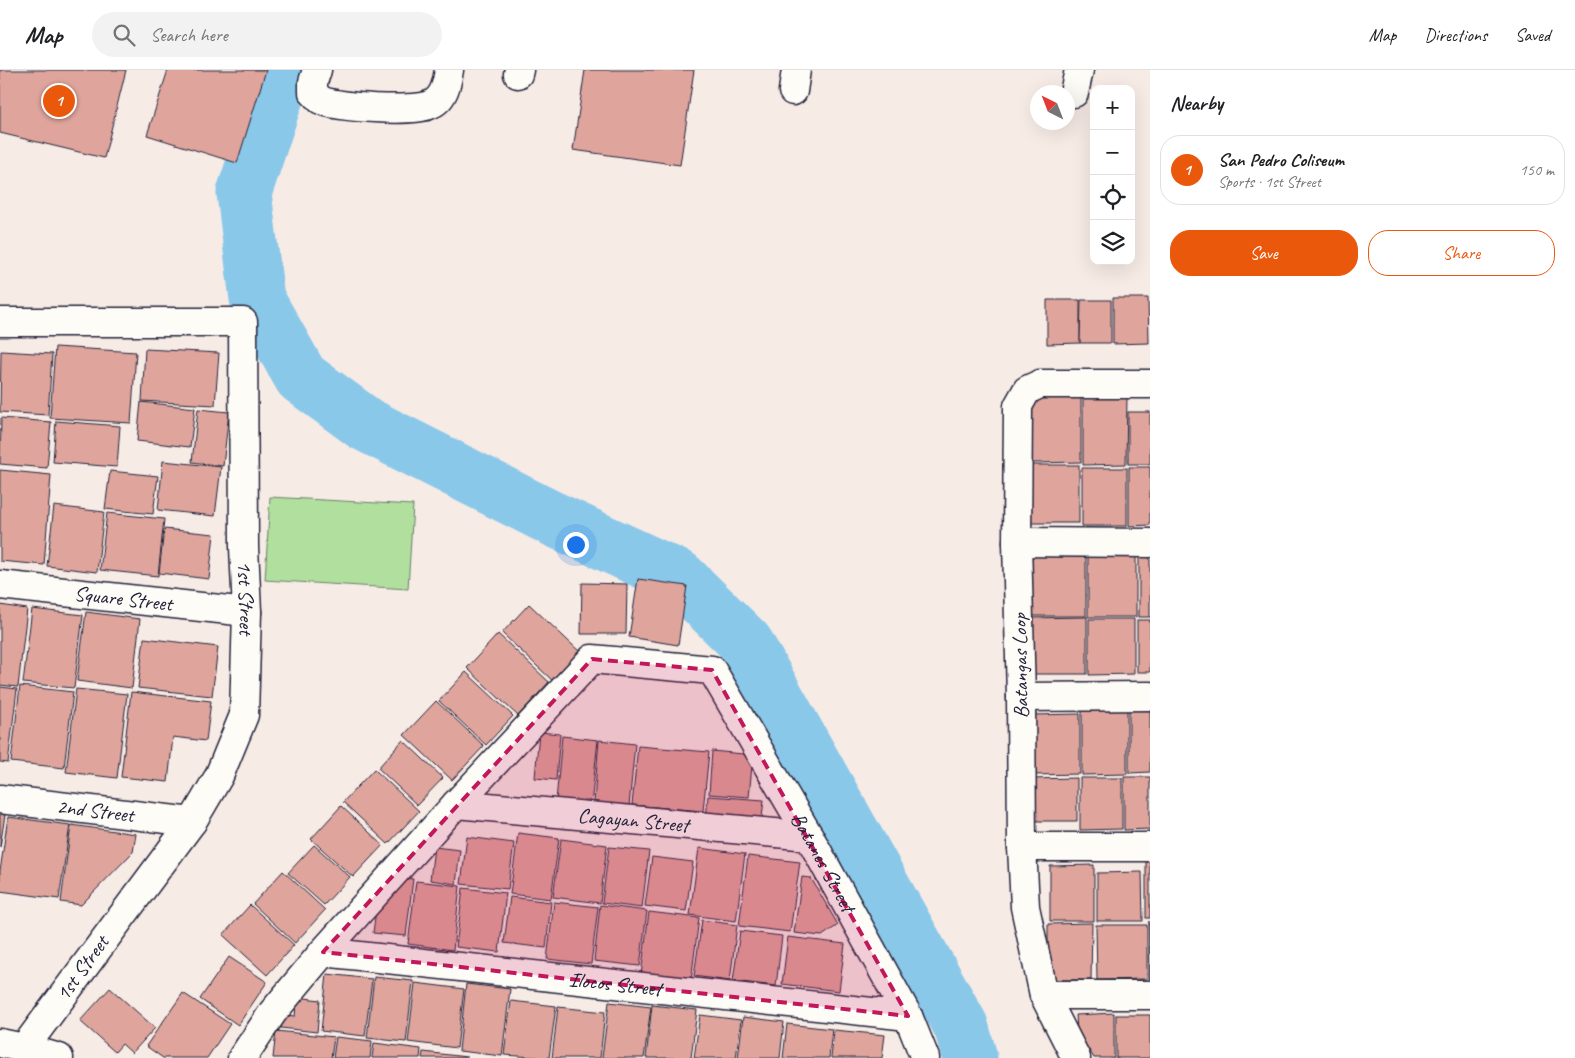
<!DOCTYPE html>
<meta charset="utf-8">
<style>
:root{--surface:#fff;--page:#f2f2f2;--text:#202124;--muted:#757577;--line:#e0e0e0;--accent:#ea580c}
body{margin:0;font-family:Caveat,sans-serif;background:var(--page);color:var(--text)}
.controls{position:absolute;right:15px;top:15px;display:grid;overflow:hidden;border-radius:10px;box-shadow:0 5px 20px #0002}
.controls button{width:45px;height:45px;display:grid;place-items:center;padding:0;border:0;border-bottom:1px solid var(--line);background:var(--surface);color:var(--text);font:25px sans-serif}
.compass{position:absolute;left:1030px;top:15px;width:45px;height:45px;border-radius:50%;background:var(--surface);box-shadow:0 5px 20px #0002;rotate:318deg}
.you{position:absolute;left:575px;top:474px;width:18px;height:18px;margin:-12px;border:4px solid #fff;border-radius:50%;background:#1a73e8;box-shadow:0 0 0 8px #1a73e833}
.badge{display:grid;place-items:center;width:32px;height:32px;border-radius:50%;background:var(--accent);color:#fff;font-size:16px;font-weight:700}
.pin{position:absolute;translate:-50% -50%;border:2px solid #fff;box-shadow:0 1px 5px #0006}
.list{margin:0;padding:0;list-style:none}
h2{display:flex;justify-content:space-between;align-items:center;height:65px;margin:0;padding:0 20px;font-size:21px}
h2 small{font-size:16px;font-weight:400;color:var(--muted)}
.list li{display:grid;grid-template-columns:32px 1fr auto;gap:15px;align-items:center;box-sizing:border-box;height:70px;margin:0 10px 10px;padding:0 10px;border:1px solid var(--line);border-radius:20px}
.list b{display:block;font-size:19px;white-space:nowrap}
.list p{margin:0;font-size:16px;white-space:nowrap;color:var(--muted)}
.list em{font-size:16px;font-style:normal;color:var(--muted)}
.actions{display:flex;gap:10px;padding:15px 20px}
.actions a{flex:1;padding:11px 0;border:1px solid var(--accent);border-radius:20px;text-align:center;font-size:18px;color:var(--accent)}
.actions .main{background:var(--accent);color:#fff}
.icon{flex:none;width:28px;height:28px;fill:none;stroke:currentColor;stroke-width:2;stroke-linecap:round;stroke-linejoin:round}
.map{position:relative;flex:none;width:1150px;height:988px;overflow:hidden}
header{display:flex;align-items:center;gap:30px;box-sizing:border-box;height:70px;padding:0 25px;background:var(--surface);border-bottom:1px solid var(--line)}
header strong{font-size:24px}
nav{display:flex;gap:28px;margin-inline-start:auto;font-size:18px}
.search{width:350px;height:45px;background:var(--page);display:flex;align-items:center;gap:12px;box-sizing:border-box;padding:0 18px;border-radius:28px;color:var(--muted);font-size:19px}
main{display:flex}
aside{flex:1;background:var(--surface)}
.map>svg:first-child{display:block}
.green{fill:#b1df9e;stroke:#6a806c}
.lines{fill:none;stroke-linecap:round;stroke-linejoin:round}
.river{stroke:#8ac8ea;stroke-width:55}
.building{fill:#dfa59c;stroke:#22223b}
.minor-casing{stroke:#22223b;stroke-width:31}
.minor{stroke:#fdfcf7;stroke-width:28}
.marked{fill:#c2185b;fill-opacity:0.2;stroke:#c2185b;stroke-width:4;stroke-dasharray:10 6;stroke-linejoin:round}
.labels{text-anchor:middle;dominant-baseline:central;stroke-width:4;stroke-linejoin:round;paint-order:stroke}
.street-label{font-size:21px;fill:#22223b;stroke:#fdfcf7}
</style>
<header>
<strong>Map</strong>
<div class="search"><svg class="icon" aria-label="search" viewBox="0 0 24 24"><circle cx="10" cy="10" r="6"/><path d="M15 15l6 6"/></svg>Search here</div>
<nav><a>Map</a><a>Directions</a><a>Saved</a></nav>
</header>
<main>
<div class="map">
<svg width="1150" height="988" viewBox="0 0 1150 988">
<rect width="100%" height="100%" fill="#f7ebe5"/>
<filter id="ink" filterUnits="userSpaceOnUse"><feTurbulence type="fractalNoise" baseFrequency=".02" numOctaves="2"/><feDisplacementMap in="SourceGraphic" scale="10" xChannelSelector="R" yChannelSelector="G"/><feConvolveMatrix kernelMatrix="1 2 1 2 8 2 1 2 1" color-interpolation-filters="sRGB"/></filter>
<g filter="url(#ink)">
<polygon class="green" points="270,427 413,435 408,519 265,510"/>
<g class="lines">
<polyline class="river" points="285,0 244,123 257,229 301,307 365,354 551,448 680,508 746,573 961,956 970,988"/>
</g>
<g class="building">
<polygon points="0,0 126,0 104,88 0,63"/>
<polygon points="168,0 266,0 237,93 147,65"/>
<polygon points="585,0 694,0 680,95 573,80"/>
<polygon points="1113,228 1148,228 1149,273 1113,274"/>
<polygon points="1047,230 1080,230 1080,273 1047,274"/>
<polygon points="1081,230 1111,230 1111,273 1080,273"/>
<polygon points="55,277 136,282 131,353 50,348"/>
<polygon points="145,279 219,283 215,335 142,331"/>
<polygon points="1,281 52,284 48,345 0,342"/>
<polygon points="1083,325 1127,325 1126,394 1083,395"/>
<polygon points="1031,326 1081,326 1081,392 1032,393"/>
<polygon points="141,332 195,338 190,377 137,371"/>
<polygon points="198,339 229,342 223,396 192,392"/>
<rect x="1128" y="342" width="22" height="52"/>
<polygon points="1,348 51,352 47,398 0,394"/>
<polygon points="56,351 120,356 117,397 53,392"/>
<polygon points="163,391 221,397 215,446 158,440"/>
<rect x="1031" y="395" width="48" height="58"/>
<polygon points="1129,397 1150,397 1150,455 1129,456"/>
<rect x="1082" y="398" width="45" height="58"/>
<polygon points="0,400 51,405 44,495 0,491"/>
<polygon points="110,401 158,406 153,444 105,439"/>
<polygon points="54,436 104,442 97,502 47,496"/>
<polygon points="107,443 164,449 158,506 100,500"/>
<polygon points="164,459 214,464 209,509 159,503"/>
<rect x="1032" y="485" width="54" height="61"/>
<rect x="1139" y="485" width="11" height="62"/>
<rect x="1088" y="486" width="48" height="61"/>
<polygon points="638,509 687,516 678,575 629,567"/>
<polygon points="582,513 627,514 626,564 581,564"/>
<polygon points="529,534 581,583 554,612 502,563"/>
<polygon points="0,535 27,539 18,617 0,615"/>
<polygon points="32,539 83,545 74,618 23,613"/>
<polygon points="86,542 140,549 132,618 77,611"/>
<polygon points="1087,547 1087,604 1030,604 1029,548"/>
<polygon points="1089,549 1134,549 1134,604 1089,605"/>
<rect x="1137" y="550" width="13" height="52"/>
<polygon points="498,564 549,612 518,646 467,598"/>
<polygon points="144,568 218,577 212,626 138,618"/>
<polygon points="466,602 513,646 486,675 439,631"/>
<polygon points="20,616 73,622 64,698 11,692"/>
<polygon points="0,617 17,619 8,693 0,692"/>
<polygon points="76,619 127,624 117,708 66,702"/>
<polygon points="131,622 211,631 206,671 173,667 168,712 121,707"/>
<polygon points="436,631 484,676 452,710 404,665"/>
<polygon points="1129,638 1150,638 1150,702 1129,703"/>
<polygon points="1127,639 1127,704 1082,705 1082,640"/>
<polygon points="1080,644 1080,704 1032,705 1033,645"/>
<polygon points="539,662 560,664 556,710 535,708"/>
<polygon points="562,666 598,670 591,735 556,731"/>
<polygon points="403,670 443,708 417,735 378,698"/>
<polygon points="599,670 635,674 629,736 594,732"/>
<polygon points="638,676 709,682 703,741 632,735"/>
<polygon points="712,681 753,685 749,727 709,724"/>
<polygon points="374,699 419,741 388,774 343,732"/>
<polygon points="1124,707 1150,707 1150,759 1124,760"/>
<polygon points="1077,708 1077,751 1029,751 1029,709"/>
<polygon points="1080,708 1122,708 1122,759 1080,760"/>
<polygon points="708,726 764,730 761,755 706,750"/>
<polygon points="341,736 383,775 353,807 311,769"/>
<polygon points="0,744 5,745 0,777"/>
<polygon points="8,747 70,755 59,829 0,821 0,801"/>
<polygon points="71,755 136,764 133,782 81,835 61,832"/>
<polygon points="518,763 559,768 551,829 510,824"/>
<polygon points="467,767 514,773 508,819 461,814"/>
<polygon points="561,769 607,775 600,833 553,827"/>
<polygon points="314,775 350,807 324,835 288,803"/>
<polygon points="434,777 460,780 456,814 430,810"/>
<polygon points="609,777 649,781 642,838 602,833"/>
<polygon points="699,778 745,784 736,851 690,845"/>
<polygon points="748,786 800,792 790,862 739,856"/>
<polygon points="652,787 693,792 686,841 645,836"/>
<rect x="1146" y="791" width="4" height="57"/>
<polygon points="1094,795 1094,851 1050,851 1050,796"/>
<polygon points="283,801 325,840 295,873 253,834"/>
<polygon points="1142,802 1143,851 1097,851 1097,803"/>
<polygon points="802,807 811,808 838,855 822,866 794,863"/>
<polygon points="406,808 413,809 406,866 373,863 376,839"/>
<polygon points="416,811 460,816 453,880 408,874"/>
<polygon points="463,818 506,823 499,882 456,877"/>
<polygon points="510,827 551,832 546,878 504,873"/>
<polygon points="554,832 598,837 591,894 547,889"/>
<polygon points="250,835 294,875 267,905 223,865"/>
<polygon points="600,835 647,841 640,896 594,891"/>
<polygon points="649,842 699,848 691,911 641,905"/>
<polygon points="702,850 737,855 730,911 694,906"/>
<polygon points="1149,851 1150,909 1149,909"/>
<polygon points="1092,853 1091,910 1048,910 1048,854"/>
<polygon points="1096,855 1147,855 1147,909 1097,910"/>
<polygon points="740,861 782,866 776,916 733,911"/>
<polygon points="788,867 845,874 839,921 782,914"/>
<polygon points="229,887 267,912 238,955 200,929"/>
<polygon points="327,904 372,909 365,966 321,961"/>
<polygon points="374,907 413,911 406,972 367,968"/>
<polygon points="415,913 464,919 457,978 408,972"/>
<polygon points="466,914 510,919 502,986 459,981"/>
<polygon points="110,918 155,958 132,983 122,974 115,982 80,951"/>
<polygon points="183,923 230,954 207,988 163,988 146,976"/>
<polygon points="297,927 320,930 317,962 281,958 283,945 295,946"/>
<polygon points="511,931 556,936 549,988 504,985"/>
<polygon points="609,932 651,937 644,988 602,988"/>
<polygon points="652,935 697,940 691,988 646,988"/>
<polygon points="558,937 605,942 600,988 552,988"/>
<polygon points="1114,943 1114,988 1094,988 1077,961 1076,945"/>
<polygon points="700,945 741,950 736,988 694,988"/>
<rect x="1116" y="945" width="34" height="43"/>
<polygon points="743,947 784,952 780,988 738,988"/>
<polygon points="787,954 832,959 829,988 783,988"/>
<polygon points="834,960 885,965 882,988 831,988"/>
<polygon points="276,961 334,967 331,988 273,988"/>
<polygon points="336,967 372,971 370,988 333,988"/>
<polygon points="374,973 421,979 420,988 372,988"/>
<polygon points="423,982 467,987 467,988 422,988"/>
</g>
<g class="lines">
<g class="minor-casing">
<g id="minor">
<path d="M317 0 313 12V22C315 24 318 28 321 30 337 38 413 42 429 35 444 30 447 13 449 0"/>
<polyline points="518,4 519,0"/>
<polyline points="793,21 796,0"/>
<polyline points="1074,23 1079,0"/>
<path id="s1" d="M0 252H243L244 477 247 542 244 645 219 706 192 752 24 978"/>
<polyline points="1017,472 1150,473"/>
<path id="s2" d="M0 515 247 542"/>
<polyline points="1021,627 1150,626"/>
<path id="s3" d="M0 729 192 752"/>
<path id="s4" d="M456 734 809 766"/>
<polyline points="1022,777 1150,777"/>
<path id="s5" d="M323 882 908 946"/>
<polyline points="1044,925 1150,925"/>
<polyline points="0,973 24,978 59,988"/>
<path id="s6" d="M242 988 273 942 323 882 456 734 592 589 712 600 809 766 908 946 925 988"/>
<polyline points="1076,988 1044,925 1025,837 1022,777 1021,627 1017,472 1018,336 1027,320 1040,314 1150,314"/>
</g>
</g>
<use href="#minor" class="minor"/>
</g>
</g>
<path class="marked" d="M592 589 712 600 908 946 323 882Z"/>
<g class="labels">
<g class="street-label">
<text stroke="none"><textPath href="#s2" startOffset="124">Square Street</textPath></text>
<text stroke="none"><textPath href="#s1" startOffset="519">1st Street</textPath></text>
<text transform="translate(1020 596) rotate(-91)">Batangas Loop</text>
<text stroke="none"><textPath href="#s3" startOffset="96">2nd Street</textPath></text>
<text stroke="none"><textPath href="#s4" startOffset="178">Cagayan Street</textPath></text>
<text stroke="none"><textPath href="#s6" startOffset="874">Batanes Street</textPath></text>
<text transform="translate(82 898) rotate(-54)">1st Street</text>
<text stroke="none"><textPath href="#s5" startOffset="294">Ilocos Street</textPath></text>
</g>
</g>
</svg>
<div class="controls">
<button>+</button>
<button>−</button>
<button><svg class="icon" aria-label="locate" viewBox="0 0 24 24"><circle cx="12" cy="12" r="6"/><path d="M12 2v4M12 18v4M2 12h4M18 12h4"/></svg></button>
<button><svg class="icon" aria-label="layers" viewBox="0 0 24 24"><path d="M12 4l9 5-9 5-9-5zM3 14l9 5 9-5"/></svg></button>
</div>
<svg class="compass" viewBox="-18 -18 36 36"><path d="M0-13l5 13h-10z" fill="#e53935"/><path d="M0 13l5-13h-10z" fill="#757577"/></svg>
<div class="you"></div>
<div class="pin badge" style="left:59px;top:31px">1</div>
</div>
<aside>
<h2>Nearby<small></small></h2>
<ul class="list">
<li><span class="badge">1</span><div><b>San Pedro Coliseum</b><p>Sports · 1st Street</p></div><em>150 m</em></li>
</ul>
<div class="actions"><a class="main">Save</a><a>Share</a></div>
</aside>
</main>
